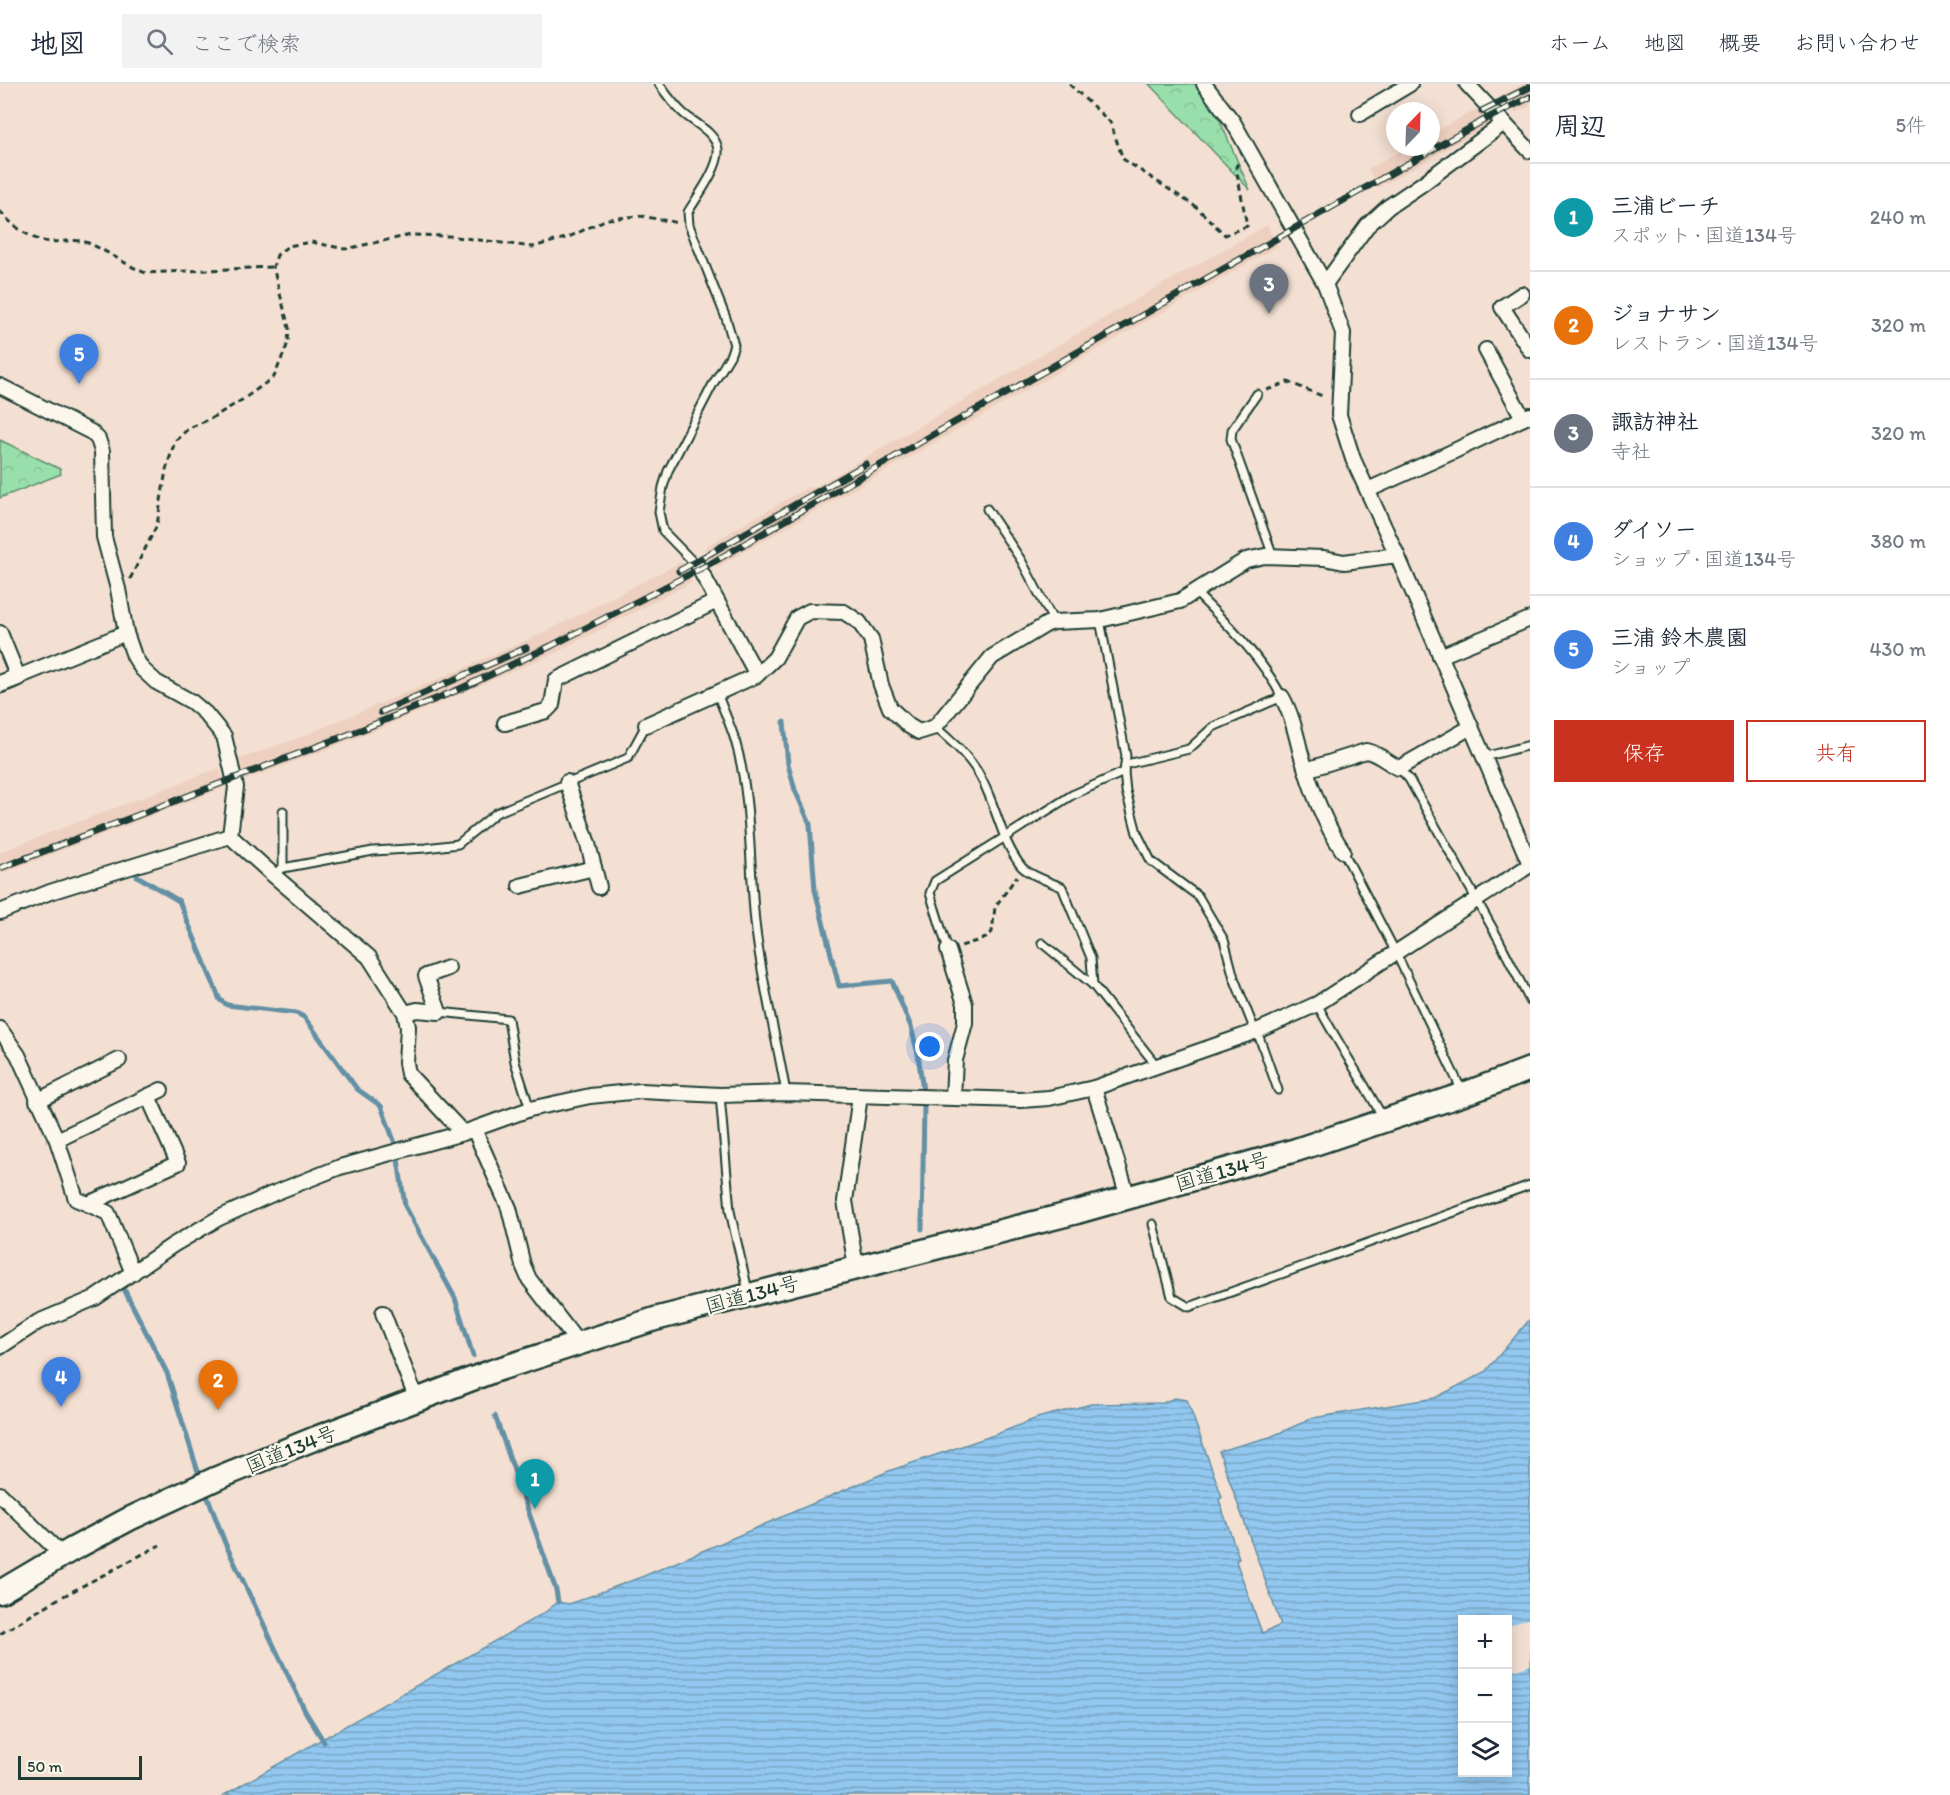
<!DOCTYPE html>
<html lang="ja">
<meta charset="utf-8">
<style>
:root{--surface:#fff;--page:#f2f2f3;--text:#1f2937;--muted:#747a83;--line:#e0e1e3;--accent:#c8321e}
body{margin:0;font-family:Itim,"Klee One",sans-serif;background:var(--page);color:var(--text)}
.controls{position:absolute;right:18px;bottom:18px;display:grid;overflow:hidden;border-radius:0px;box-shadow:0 3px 15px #0003}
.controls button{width:54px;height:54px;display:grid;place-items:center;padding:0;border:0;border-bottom:2px solid var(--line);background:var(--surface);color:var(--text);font:30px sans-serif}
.compass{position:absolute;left:1386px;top:18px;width:54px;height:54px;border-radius:50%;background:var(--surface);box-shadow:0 3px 15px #0003;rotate:23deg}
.scale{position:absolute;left:18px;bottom:15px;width:124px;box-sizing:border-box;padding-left:6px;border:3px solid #1f3d34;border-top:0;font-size:16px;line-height:21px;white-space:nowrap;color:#1f3d34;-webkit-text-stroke:4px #fbf7ec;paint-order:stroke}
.you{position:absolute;left:930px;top:963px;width:21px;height:21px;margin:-15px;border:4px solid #fff;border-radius:50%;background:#1a73e8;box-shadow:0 0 0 9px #1a73e833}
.badge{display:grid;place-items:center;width:39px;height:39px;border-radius:50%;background:var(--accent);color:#fff;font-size:20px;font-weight:700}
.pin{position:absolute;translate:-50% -50px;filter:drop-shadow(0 2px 3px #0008)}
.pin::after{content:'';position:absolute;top:32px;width:21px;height:18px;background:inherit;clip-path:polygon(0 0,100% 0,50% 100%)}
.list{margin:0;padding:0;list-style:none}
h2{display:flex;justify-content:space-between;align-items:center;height:78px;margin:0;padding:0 24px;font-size:26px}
h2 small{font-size:20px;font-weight:400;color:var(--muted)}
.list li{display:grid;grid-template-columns:39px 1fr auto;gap:18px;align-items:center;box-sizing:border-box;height:108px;padding:0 24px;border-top:2px solid var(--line)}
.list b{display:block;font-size:22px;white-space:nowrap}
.list p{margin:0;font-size:20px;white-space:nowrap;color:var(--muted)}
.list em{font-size:20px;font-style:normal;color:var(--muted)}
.actions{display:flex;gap:12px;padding:18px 24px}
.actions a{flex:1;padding:14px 0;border:2px solid var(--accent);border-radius:0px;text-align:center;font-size:21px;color:var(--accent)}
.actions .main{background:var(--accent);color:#fff}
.icon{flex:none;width:33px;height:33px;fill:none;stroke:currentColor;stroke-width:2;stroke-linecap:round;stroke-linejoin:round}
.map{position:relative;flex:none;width:1530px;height:1711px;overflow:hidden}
header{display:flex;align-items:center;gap:36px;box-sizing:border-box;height:84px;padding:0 30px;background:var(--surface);border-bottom:2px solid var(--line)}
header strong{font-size:28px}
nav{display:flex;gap:33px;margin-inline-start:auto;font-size:21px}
.search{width:420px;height:54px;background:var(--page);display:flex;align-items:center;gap:15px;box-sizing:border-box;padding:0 21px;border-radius:0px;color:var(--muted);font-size:22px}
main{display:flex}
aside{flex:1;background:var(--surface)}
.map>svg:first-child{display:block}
.built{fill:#eed0c0}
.forest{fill:url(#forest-crowns);stroke:#5c8e70;stroke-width:1.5}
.water{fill:url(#water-rules);stroke:#6490a5;stroke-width:1.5;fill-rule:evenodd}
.pier{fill:#f3e0d2}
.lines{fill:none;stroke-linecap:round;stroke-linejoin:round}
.stream{stroke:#6490a5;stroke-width:5}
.service-casing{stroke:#1f3d34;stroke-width:11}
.minor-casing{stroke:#1f3d34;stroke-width:18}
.tertiary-casing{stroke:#1f3d34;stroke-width:21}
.trunk-casing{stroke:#1f3d34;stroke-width:27}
.path{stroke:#1f3d34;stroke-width:3;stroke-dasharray:6 4.5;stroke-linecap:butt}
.service{stroke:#fbf7ec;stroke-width:7}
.minor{stroke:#fbf7ec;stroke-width:14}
.tertiary{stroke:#fbf7ec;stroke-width:16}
.trunk{stroke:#fbf7ec;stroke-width:22}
.rail-casing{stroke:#1f3d34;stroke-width:7}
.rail{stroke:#fbf7ec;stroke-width:4.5;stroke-dasharray:14;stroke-linecap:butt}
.labels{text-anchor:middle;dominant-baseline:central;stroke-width:4.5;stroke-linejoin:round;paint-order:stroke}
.street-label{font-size:21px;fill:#1f3d34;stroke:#fbf7ec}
</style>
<header>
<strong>地図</strong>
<div class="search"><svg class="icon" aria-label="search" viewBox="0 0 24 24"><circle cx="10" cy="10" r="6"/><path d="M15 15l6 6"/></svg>ここで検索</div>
<nav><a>ホーム</a><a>地図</a><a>概要</a><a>お問い合わせ</a></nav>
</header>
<main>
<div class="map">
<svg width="1530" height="1711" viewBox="0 0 1530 1711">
<defs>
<pattern id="forest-crowns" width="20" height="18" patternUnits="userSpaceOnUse" patternTransform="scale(1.5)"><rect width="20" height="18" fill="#99dfac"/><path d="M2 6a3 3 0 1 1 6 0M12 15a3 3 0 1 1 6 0" fill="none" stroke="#83c095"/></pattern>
<pattern id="water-rules" width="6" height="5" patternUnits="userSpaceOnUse" patternTransform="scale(1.5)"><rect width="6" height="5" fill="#92c8f0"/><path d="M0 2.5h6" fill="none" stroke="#77a4c3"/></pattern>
</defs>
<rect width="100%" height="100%" fill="#f3e0d2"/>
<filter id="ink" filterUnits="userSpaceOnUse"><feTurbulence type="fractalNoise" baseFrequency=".0167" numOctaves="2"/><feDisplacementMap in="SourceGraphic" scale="12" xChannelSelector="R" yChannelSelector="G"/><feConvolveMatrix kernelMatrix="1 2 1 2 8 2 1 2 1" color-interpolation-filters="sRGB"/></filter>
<g filter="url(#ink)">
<g class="built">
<polygon points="1524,0 1530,0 1530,22 1515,29 1500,12"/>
<polygon points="1477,25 1490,40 1378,104 1368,85 1407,63 1431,63 1431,50"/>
<polygon points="1267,141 1278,162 718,483 705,465 706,462 808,403 814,403 827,396 1154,205"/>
<polygon points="681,478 692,498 555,569 367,650 246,696 239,675 301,653 452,589 545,548"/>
<polygon points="219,684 226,703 0,790 0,768"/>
</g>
<g class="forest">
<polygon points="1149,0 1204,0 1250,106"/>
<polygon points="0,356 60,385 61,390 0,414"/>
</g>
<path class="water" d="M1530 1235V1711H224L544 1529 558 1518 569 1520 644 1492 889 1387 997 1350 1037 1334 1091 1320 1163 1319 1174 1314 1187 1316 1222 1413 1219 1416 1239 1474 1236 1477 1262 1549 1281 1541 1219 1367 1270 1353 1313 1334 1435 1314 1485 1288ZM1462 1536H1508V1688H1462Z"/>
<polygon class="pier" points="1530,1534 1530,1581 1517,1586 1508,1584 1508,1542"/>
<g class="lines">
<g class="stream">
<polyline points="784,638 788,680 795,706 810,740 815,806 839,902 892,897 911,943 918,970 923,1007"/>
<polyline points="137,792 179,817 220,916 227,921 296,929 304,933 357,1005 381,1022 396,1062 405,1122 455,1214 473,1272"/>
<polyline points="922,1145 924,1021"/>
<polyline points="125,1207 167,1289 200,1394"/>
<polyline points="495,1332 556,1506 558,1518"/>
<polyline points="205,1406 225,1459 305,1627 324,1658"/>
</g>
<g class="service-casing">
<g id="service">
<path d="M659 0C666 10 673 20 683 29 694 39 715 48 718 65 720 83 697 113 688 128L689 141 726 234 734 261 730 272 713 300 668 387 663 403 659 428 663 447 699 484"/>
<polyline points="1257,310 1232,346 1231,355 1273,472"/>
<polyline points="987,425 1021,476 1054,538"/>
<polyline points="1100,536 1126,672 1124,688 1126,707 1137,749 1151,777 1198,812 1224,856 1234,894 1255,947"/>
<path d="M717 609C723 625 730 640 735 656 752 714 749 778 755 838 761 896 776 951 786 1009"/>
<path d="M935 643C955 660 972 675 983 698 997 725 1002 758 1021 782 1027 790 1052 799 1062 803L1091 874 1093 901"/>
<polyline points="1484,673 1530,661"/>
<path d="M1127 680 1189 665 1213 643 1282 613C1260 571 1227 540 1194 507"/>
<polyline points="1399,684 1409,695 1498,854 1530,917"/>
<polyline points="283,727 283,784"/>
<polyline points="1343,767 1396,869 1462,1007"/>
<polyline points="272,790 283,784 373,767 426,764 458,760 496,729 628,674 646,641"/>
<polyline points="1042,859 1093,901 1156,981"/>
<polyline points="948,866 930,809 935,797 1072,711 1124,688"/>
<path d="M1317 920C1338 959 1361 994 1382 1032"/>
<polyline points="439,928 508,935 515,978 530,1025"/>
<polyline points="1257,947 1278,1006"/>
<polyline points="720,1011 730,1127 748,1207"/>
<polyline points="1153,1140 1172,1213 1189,1223 1530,1101"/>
</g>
</g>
<g class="minor-casing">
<g id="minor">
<polyline points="1204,0 1233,38 1325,200 1343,249 1339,331 1353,375 1397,471 1530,780"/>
<polyline points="1467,0 1530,67"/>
<polyline points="1360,30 1410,0"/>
<polyline points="1325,200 1367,142 1388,123 1422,100 1504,39"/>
<polyline points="1522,210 1502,223 1530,266"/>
<polyline points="1486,266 1523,334"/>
<polyline points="0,302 91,348 98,355 102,367 104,453 118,505 126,549 134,572 142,585 156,598 192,618 205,629 224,652 236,703 230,752 272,790 369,873 405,929 408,943 406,979 408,990 463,1049"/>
<polyline points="1368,406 1450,369 1530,331"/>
<polyline points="0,549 18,593 126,549"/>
<polyline points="1440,572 1530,535"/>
<polyline points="757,591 775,574 797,534 810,527 844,528 859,538 871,555 881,601 890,624 909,642 919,648 935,643 992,573 1047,540 1054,538 1100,536 1180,517 1246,476 1265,472 1324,474 1344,478 1397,471"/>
<path d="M1282 613C1292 631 1296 650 1301 670 1311 704 1323 738 1343 767"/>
<polyline points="505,639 546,627 552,621 556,596 717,517"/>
<polyline points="646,641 757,591 699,484"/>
<path d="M1306 686 1366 667C1379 669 1387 679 1399 684L1471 643"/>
<polyline points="567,698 588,760 599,803"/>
<polyline points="520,802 594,784"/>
<polyline points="0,828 50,808 230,752"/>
<polyline points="948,866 965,920 965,939 955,976 953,1013"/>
<polyline points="405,929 417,926 439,928 426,892 448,884"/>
<polyline points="0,945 18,971 57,1056 76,1115 88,1120 178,1079 148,1012"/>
<polyline points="1094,1004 1128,1113"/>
<polyline points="37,1017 119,976"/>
<polyline points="474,1045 509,1124 523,1181 529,1195 578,1259"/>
<polyline points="57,1056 161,1006"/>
<polyline points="88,1120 108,1129 133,1189"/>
<polyline points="856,1183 845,1117 860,1012"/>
<polyline points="383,1229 417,1316"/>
<polyline points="0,1263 38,1238 95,1214 173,1161 219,1134 272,1110 340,1083 463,1049 530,1025 590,1012 641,1007 720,1011 786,1009 1021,1016 1049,1014 1094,1004 1257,947 1317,920 1530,781"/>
<polyline points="0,1410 62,1471"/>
</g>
</g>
<g class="tertiary-casing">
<polyline id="tertiary" points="0,600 18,593"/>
</g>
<g class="trunk-casing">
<polyline id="trunk" points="0,1508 71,1466 129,1435 215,1395 316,1354 493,1287 655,1235 1077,1128 1296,1066 1464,1010 1530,985"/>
</g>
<g class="path">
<polyline points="1069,0 1110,38 1123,75 1196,123 1225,151 1247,142 1236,83 1239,77"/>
<path d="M0 127C11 141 32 157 51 158 63 158 76 154 88 159 108 167 125 181 146 189L273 183"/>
<polyline points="1267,306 1288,298 1325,313"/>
<polyline points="130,495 157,441 166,386 175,357 189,344 210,335 242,316 274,293 288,259 289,244 273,183 277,171 288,162 311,158 345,165 411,151 449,152 533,163 569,153 607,135 641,132 679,139"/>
<polyline points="961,862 986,854 992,848 995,823 1017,792"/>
<polyline points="0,1550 56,1516 160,1461"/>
</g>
<use href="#service" class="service"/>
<use href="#minor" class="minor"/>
<use href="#tertiary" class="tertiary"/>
<use href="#trunk" class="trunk"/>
<g class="rail-casing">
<g id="rail">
<polyline points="1482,27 1530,3"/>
<polyline points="679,487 866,380"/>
<polyline points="381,628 526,564"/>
<polyline points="0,784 363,645 460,605 551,562 715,477 943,345 1486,35 1530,13"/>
</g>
</g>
<use href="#rail" class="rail"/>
</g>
</g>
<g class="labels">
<g class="street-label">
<text transform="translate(1222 1087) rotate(-16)">国道134号</text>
<text transform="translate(752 1210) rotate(-15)">国道134号</text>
<text transform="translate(291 1365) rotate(-22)">国道134号</text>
</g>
</g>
</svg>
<div class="controls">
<button>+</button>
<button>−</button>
<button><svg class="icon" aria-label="layers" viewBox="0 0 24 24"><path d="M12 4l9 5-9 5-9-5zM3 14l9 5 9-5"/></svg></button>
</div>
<svg class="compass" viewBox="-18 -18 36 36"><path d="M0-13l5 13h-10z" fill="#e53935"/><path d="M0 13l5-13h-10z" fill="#747a83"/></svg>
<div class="scale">50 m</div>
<div class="you"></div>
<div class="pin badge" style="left:535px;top:1425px;background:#0f9aa8">1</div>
<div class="pin badge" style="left:218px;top:1326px;background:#e8710a">2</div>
<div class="pin badge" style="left:1269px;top:230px;background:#6b7280">3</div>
<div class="pin badge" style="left:61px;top:1323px;background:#3f7fe0">4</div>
<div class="pin badge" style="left:79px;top:300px;background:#3f7fe0">5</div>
</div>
<aside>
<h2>周辺<small>5件</small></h2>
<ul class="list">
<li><span class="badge" style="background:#0f9aa8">1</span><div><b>三浦ビーチ</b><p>スポット · 国道134号</p></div><em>240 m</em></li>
<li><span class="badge" style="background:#e8710a">2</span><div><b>ジョナサン</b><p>レストラン · 国道134号</p></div><em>320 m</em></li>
<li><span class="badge" style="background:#6b7280">3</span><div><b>諏訪神社</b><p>寺社</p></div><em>320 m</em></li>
<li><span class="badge" style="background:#3f7fe0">4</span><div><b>ダイソー</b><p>ショップ · 国道134号</p></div><em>380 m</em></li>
<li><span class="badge" style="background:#3f7fe0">5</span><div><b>三浦 鈴木農園</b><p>ショップ</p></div><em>430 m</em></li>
</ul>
<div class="actions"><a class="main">保存</a><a>共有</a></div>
</aside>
</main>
